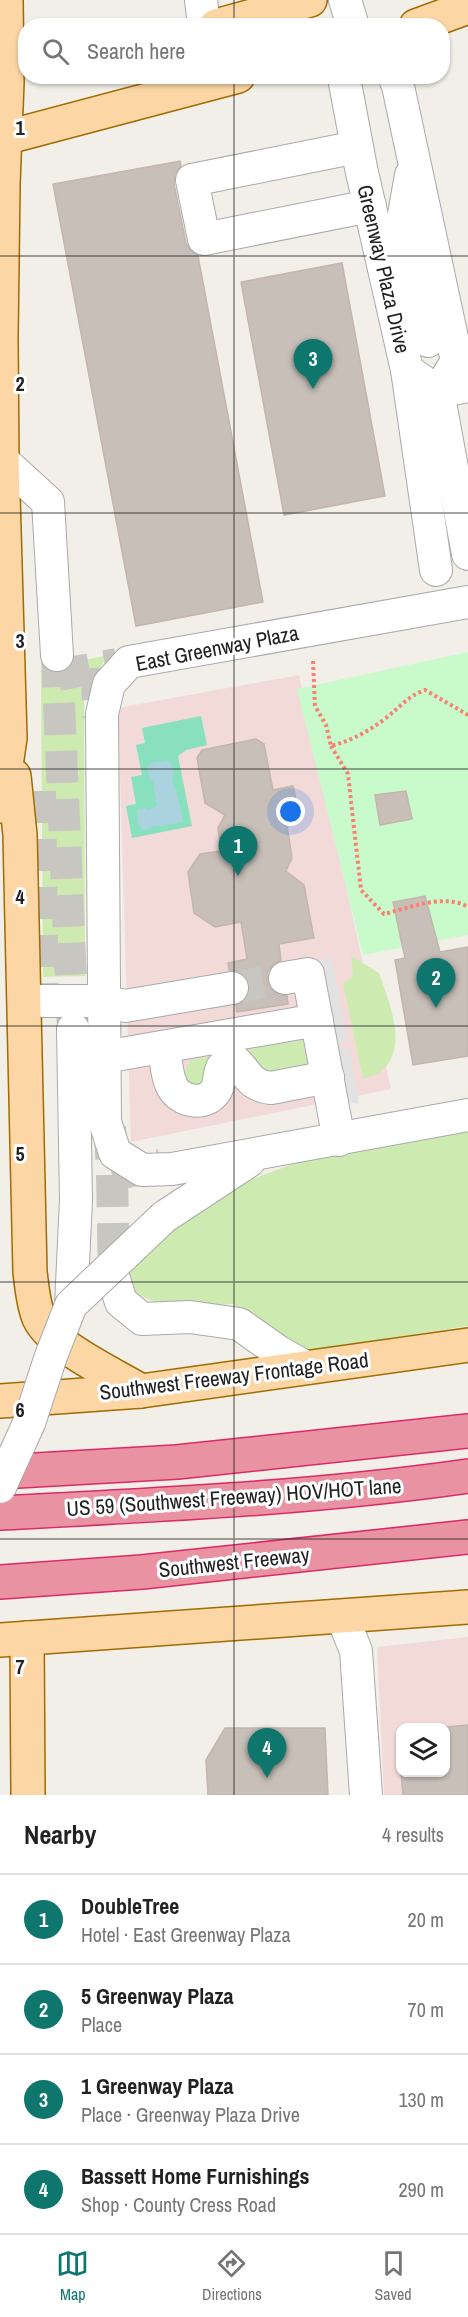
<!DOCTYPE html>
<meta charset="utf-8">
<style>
:root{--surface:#fff;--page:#f6f6f6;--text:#222;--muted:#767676;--line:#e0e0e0;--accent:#0f766e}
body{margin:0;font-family:"Archivo Narrow",sans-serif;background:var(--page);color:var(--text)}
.controls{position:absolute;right:18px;bottom:18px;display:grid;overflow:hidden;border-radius:12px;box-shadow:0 2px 4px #0004}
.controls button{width:54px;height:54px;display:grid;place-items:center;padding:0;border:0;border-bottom:2px solid var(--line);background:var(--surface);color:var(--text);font:30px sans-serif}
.you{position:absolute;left:291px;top:812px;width:21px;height:21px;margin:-15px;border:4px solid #fff;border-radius:50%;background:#1a73e8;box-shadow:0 0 0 9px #1a73e833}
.badge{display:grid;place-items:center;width:39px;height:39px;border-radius:50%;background:var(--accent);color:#fff;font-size:20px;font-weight:700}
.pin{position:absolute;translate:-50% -50px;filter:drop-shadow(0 2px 3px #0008)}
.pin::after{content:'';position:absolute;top:32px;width:21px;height:18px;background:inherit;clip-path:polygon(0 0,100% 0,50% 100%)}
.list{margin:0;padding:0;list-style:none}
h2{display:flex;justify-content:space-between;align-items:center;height:78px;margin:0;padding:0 24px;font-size:26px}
h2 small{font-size:20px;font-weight:400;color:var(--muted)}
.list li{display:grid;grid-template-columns:39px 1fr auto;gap:18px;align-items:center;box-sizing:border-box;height:90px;padding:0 24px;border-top:2px solid var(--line)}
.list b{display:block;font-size:22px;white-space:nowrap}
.list p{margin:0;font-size:20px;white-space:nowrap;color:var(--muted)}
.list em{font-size:20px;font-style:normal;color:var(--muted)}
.icon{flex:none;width:33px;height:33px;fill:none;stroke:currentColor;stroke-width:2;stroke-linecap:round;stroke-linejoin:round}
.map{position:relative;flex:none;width:468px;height:1795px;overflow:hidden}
.search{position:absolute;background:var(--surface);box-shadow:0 2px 4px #0004;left:18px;right:18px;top:18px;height:66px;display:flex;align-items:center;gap:15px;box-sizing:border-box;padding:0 21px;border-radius:24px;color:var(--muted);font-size:22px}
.sheet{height:438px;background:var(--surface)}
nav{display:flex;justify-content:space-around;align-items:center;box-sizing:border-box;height:84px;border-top:2px solid var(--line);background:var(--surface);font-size:16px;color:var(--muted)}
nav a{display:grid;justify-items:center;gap:3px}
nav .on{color:var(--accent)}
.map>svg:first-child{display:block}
.commercial{fill:#f2dad9;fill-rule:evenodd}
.grass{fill:#cdebb0}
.park{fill:#c8facc}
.pitch{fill:#88e0be}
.parking{fill:#e2e2e2}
.water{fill:#aad3df}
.building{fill:#c7bfb8;stroke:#c4b6ab;stroke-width:1.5}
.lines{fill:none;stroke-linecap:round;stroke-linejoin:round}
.minor-tunnel{stroke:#c8c6c1;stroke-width:32;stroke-dasharray:32 16;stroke-linecap:butt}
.minor-casing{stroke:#a9a9a9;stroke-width:34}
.major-casing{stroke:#a06b00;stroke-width:36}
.highway-casing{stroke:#dc2a67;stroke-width:36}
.path{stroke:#fa8072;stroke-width:4;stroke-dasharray:3 3;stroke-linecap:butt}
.minor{stroke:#fff;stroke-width:32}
.major{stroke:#fcd6a4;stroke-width:33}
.highway{stroke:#e892a2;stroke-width:33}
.minor-bridge-casing{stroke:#a9a9a9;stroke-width:34;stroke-linecap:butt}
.minor-bridge{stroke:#fff;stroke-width:32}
.grid{fill:none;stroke:#222;stroke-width:1.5;stroke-opacity:0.55}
.labels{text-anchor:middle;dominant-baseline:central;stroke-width:6;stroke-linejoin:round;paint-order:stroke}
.street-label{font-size:21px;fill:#222;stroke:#fff}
.grid-label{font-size:20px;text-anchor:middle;font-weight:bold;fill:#222;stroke:#fff;stroke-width:6;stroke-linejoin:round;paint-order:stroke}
</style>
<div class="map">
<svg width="468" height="1795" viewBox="0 0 468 1795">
<rect width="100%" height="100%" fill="#f2efe9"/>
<g class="commercial">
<polygon points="299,675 391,1089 131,1142 118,708"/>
<path d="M468 1637V1795H384L377 1647ZM400 1728H446V1772H400Z"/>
</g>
<g class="grass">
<polygon points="108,655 84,692 85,976 43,977 41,670"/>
<path d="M351 956 379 973C389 1002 410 1049 380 1072 376 1075 368 1077 363 1079L343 983 353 977Z"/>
<polygon points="307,1039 316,1056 308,1072 266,1078 243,1066 202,1091 180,1080 191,1060"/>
<polygon points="468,1128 468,1326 299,1352 233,1304 168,1307 136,1294 128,1269 218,1192 306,1159"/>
</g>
<polygon class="park" points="468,652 468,935 363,955 297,689"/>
<polygon class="pitch" points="201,716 207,745 186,750 178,756 192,826 132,838 126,806 136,804 131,777 142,775 136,745 145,743 142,728"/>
<g class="parking">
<polygon points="332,957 347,1042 328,1045 313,961"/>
<polygon points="329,1047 349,1048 359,1104 339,1100"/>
</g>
<path class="water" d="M167 760 171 763 174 774 172 777 173 784 175 786 183 820 181 822 161 826H152L150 829 143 830C138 826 136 815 138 809L145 808 149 810 157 806 153 781 150 779 147 767 151 763Z"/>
<g class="building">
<polygon points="180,161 181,166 175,174 174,184 186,243 190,250 198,256 263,602 136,626 53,184"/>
<polygon points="342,263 385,496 284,515 241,282"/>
<polygon points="256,739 264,744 273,790 293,786 298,810 285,813 292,858 286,871 304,885 314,938 279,944 281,960 273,965 268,971 267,980 272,990 278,995 287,996 288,1004 237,1012 236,1005 243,1002 249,995 250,986 245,976 238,971 229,970 228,963 247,959 241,922 215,927 194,913 188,872 200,854 221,851 218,828 225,815 205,803 197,758 202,750"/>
<polygon points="406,791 412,819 380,825 375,795"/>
<polygon points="425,896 440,952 468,947 468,1056 413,1065 395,960 405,958 393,902"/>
<polygon points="468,1725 468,1795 403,1795 401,1773 446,1773 446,1727"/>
<polygon points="225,1728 325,1728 328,1795 208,1795 206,1760"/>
</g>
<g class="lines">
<g class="minor-tunnel">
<polyline points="57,655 73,1029"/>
<polyline points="97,668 98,718"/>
<polyline points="58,675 117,664"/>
<polyline points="40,791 43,1028"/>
<polyline points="232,988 285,978"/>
<polyline points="110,1127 112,1175 161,1165"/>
<polyline points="112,1175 114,1279"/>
</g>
<g class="minor-casing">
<g id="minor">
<polyline points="201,0 204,26"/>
<polyline points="345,0 353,26"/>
<polyline points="347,76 345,83 361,168 407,370 438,392 468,386"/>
<polyline points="394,76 398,86 457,361 438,392 468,554"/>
<polyline points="357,147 192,180 204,239 370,206"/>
<polyline points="411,175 403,220 428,341"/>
<polyline points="407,370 436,570"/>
<polyline points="2,460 48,502 57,655"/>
<polyline points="468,602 129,662 109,684 102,714 105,1122 115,1153 142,1170 172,1169 468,1115"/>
<polyline points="285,978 308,974 339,1140"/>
<polyline points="25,1001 103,1001 125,1006 232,988"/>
<path d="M164 1047C166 1058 166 1073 171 1084 177 1100 201 1107 213 1094 221 1086 218 1076 222 1068 224 1065 228 1061 231 1058 248 1070 246 1085 271 1088L328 1077"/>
<polyline points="104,1057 317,1020"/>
<polyline points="164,1217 249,1161"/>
<polyline points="114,1279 121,1302 142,1319 190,1317 239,1324 279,1352 307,1368"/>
<polyline points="71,1305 76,1200 73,1029"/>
<polyline points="342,1616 356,1651 366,1795"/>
</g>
</g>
<g class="major-casing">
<g id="major">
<polyline points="216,26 310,0"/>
<polyline points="416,26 468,7"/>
<polyline points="0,139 238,76"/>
<path d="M14 776 20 835 30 1272C32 1287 33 1304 39 1318 53 1347 113 1374 141 1391"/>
<polyline points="0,806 10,738 2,460 1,338 3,184 7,82 6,0"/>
<polyline points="0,1401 141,1391 468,1345"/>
<polyline points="27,1638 28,1795"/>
<polyline points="0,1640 468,1607"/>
</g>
</g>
<g class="highway-casing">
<g id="highway">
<polyline points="0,1472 177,1462 468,1431"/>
<path d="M0 1513C156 1505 313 1498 468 1476"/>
<polyline points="0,1582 142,1572 468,1537"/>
</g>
</g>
<g class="path">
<path d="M313 661 315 706 326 725 331 746C353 740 369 731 386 718 400 707 408 696 425 690L468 715"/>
<path d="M331 746 348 774 361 890 384 914C409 908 444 893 468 907"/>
</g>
<use href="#minor" class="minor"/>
<use href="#major" class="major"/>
<use href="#highway" class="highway"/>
<g class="minor-bridge-casing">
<polyline id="minor-bridge" points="0,1487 29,1423 51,1356 71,1305 164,1217"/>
</g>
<use href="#minor-bridge" class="minor-bridge"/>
</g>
<path class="grid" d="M234 0V26M234 76V1795M0 256H468M0 513H468M0 769H468M0 1026H468M0 1282H468M0 1539H468"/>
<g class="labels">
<g class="street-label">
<text transform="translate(384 269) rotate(77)">Greenway Plaza Drive</text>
<text transform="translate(217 648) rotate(-11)">East Greenway Plaza</text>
<text transform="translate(234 1376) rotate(-7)">Southwest Freeway Frontage Road</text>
<text transform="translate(234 1497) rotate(-4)">US 59 (Southwest Freeway) HOV/HOT lane</text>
<text transform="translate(234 1562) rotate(-6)">Southwest Freeway</text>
</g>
</g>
<g class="grid-label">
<text x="20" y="135">1</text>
<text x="20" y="391">2</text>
<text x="20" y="648">3</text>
<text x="20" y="904">4</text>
<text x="20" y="1161">5</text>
<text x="20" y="1417">6</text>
<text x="20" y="1674">7</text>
</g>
</svg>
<div class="controls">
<button><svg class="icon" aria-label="layers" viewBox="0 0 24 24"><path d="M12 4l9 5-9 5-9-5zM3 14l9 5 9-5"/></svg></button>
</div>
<div class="you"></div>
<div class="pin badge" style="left:238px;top:876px">1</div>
<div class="pin badge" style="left:436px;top:1008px">2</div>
<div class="pin badge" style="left:313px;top:389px">3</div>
<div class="pin badge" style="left:267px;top:1778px">4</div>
<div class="search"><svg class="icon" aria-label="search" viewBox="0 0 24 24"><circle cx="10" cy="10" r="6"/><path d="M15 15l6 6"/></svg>Search here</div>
</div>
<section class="sheet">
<h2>Nearby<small>4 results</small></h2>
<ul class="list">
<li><span class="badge">1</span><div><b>DoubleTree</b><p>Hotel · East Greenway Plaza</p></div><em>20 m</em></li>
<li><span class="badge">2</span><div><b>5 Greenway Plaza</b><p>Place</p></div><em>70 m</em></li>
<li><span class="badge">3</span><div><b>1 Greenway Plaza</b><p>Place · Greenway Plaza Drive</p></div><em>130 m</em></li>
<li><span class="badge">4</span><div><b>Bassett Home Furnishings</b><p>Shop · County Cress Road</p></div><em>290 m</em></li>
</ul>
</section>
<nav>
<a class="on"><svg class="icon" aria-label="map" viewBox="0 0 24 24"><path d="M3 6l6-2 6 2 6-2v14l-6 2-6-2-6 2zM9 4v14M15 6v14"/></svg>Map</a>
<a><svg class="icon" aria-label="directions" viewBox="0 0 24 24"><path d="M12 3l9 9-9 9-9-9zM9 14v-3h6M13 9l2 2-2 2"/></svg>Directions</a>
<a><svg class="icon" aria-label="saved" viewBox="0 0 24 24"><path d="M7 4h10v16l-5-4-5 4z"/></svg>Saved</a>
</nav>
